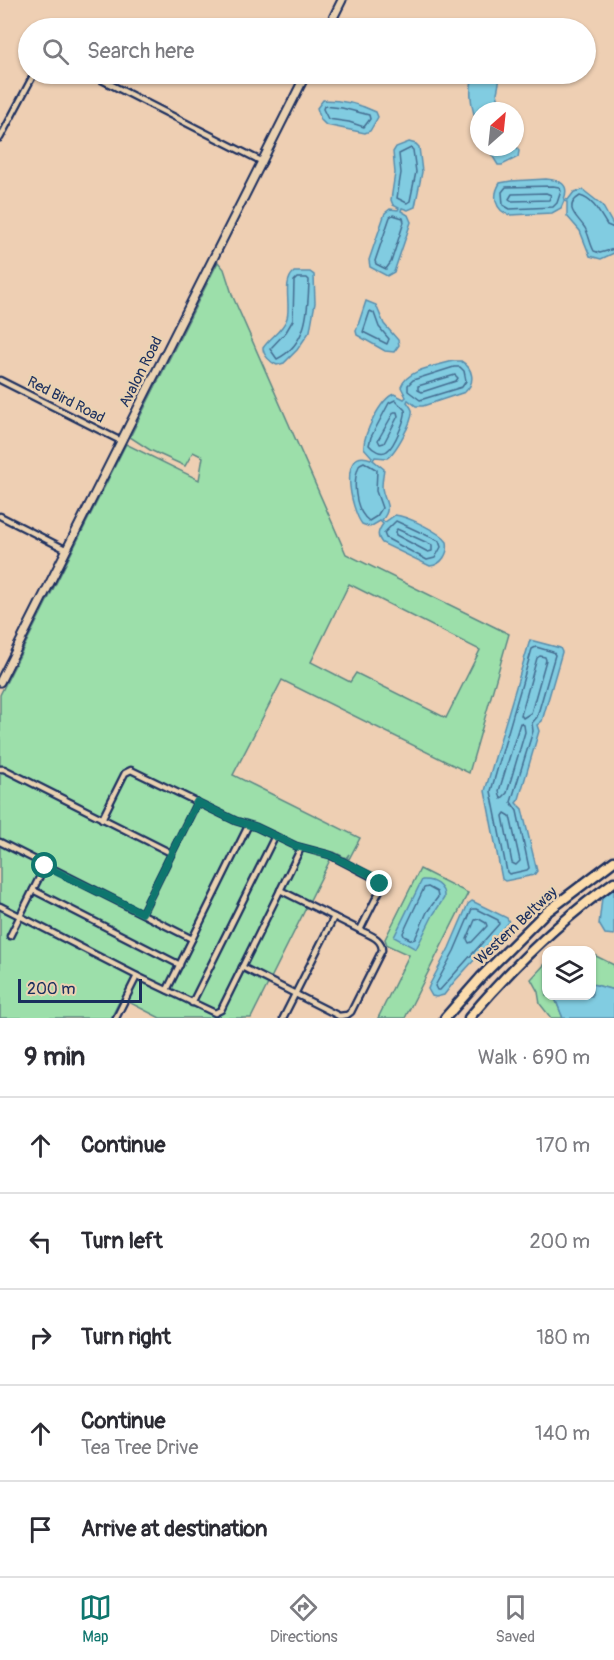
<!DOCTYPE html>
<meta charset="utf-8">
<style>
:root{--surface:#fff;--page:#f2f2f3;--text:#2b2b33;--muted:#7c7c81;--line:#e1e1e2;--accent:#0f766e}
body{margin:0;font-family:Pangolin,sans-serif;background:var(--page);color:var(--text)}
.controls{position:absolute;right:18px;bottom:18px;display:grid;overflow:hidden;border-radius:12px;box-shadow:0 2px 4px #0004}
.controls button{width:54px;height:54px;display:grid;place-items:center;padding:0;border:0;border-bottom:2px solid var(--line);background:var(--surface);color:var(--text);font:30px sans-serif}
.compass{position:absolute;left:470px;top:102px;width:54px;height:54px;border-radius:50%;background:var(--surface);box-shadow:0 2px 4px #0004;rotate:27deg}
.scale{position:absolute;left:18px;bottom:15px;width:124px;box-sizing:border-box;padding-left:6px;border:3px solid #1b2f5e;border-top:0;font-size:16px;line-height:21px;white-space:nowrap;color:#1b2f5e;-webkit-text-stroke:4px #ead2b2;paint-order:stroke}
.stop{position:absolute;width:18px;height:18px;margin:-14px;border:4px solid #0f766e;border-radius:50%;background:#fff}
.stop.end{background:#0f766e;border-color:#fff;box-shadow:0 2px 6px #0008}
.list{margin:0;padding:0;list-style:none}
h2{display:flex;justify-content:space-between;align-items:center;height:78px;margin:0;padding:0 24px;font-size:26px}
h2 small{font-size:20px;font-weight:400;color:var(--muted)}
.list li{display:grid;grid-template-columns:39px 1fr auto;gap:18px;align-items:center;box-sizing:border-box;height:96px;padding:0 24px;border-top:2px solid var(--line)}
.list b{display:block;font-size:22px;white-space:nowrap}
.list p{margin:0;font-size:20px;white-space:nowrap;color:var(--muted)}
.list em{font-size:20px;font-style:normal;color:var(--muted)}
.icon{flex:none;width:33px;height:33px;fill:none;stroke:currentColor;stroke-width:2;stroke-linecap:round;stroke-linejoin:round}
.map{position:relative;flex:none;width:614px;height:1018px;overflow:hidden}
.search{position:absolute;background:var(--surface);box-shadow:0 2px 4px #0004;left:18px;right:18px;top:18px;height:66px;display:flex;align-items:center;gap:15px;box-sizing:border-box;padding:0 21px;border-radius:33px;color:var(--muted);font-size:22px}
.sheet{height:558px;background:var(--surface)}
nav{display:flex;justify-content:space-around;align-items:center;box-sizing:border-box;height:84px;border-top:2px solid var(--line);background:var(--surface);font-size:16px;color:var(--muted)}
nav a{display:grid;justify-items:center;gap:3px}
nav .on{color:var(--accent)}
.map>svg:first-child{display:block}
.green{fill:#9cdfaa;stroke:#5c8784;stroke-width:1.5;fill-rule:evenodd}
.water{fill:#81cce1;stroke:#588dad;stroke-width:1.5}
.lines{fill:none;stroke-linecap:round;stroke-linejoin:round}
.shore{stroke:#446e92;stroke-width:1.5}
.minor-casing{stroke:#1b2f5e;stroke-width:9}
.secondary-casing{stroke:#1b2f5e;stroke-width:11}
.motorway-casing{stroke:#1b2f5e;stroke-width:13}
.minor{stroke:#ead2b2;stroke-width:4.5}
.secondary{stroke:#ead2b2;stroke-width:7}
.motorway{stroke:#fcdcac;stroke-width:8}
.route{stroke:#0f766e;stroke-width:8}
.labels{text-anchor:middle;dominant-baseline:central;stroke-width:5;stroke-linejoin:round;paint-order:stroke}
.street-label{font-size:15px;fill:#1b2f5e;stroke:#ead2b2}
</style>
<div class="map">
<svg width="614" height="1018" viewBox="0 0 614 1018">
<rect width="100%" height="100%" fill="#eecfb3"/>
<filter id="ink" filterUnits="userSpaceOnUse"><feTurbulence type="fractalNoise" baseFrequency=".0167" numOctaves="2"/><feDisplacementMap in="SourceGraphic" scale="12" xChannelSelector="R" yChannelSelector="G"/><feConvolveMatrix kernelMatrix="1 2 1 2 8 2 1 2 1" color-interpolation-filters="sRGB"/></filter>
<g filter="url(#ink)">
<g class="green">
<path d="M218 262 224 269 233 297 346 554 509 634 469 773 282 680 233 775 360 838 349 859 347 858 349 854 346 858 334 852 251 1018H160L121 998 111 1018H0V695L126 444 199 480 203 457 193 452 185 466 150 450 130 437ZM349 584 480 650 446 718 356 673 350 682 311 662Z"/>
<polygon points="420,869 468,893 405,1018 378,1018 409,955 387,945 385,939"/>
<polygon points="592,954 614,965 614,990 592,984"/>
<polygon points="546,963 546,996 554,996 563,1018 551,1018 540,1004 538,992 531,979"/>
</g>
<g class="water">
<path d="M475 74H497L500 78 497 93 501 111H479V129C473 114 466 88 475 74Z"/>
<path d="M323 100C341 100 360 104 376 112L378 117 370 131 365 133 326 125 321 120 317 108Z"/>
<polygon points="409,142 416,144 419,147 422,172 415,207 408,210 402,208 401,211 408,215 411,222 394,272 387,276 370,267 369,260 385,213 390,209 398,210 399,208 393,205 391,200 395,173 393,152 396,147"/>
<polygon points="515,142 519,151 518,157 502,165 498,165 487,147 515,147"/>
<path d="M546 179C560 180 570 184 564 199L568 200 574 192 583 190 602 205 612 223 614 227V253L601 259 590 256 580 231 567 216V202L564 201 561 208 552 213 510 215C495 211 492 196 500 183L511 181Z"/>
<path d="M294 272H310L314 275 315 303 310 331 297 350 284 363 277 365C271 363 263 355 263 348 270 337 283 331 287 318 291 304 282 282 294 272Z"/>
<polygon points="366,301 376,305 384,324 398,340 399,345 394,352 385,351 357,335 356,331"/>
<path d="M453 361H461C473 368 476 382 465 392L423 406H416L408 400 407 402C409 405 411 407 412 410 414 420 395 453 387 458L375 457 373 460 384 469C383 475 382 482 382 488 384 502 393 507 382 520L385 522 395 515C407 516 440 532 447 542 449 553 442 565 430 566L382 543C376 536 378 531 383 524L380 521 370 527 362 524C351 510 337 446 371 459L372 457 364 448C363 435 381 398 394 394L404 399 406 397 401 387C407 369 437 366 453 361Z"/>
<polygon points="530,640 560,648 562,652 542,721 537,725 539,731 519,799 516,803 522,809 537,871 534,875 505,881 502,879 485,791"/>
<polygon points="614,879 614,935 605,934 599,924 603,889"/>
<path d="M422 880C433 879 445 886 444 898L433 915 416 949 394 937Z"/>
<polygon points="472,901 507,918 509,922 454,982 444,995 436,997 432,996 428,989 430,984 449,948 468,904"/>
<polygon points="592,984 614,990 614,1018 563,1018 554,996 592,996"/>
</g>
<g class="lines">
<g class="shore">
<polygon points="324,106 342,108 369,115 370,119 364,127 349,122 328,119 323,109"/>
<polygon points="411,148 413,150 416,172 410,201 407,203 397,198 401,173 399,154"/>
<polygon points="553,186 559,187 561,191 557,203 553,207 510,209 503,205 502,192 506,187"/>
<polygon points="546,193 551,195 549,200 512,201 509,199 512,194"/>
<polygon points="393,215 403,218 404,222 391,262 386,269 376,264 375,261 390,217"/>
<path d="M614 228 607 225C600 214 593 199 580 196 562 207 578 217 585 228 589 235 590 244 594 251L600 253 614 249"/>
<path d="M297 278H307L309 280C308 310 308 344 277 359L270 349 286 332 293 320 294 281Z"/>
<polygon points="370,311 374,313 379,327 389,339 387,344 363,332"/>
<polygon points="454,367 460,367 464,371 466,381 462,387 420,400 408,391 408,385 413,380"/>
<polygon points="455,375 458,378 456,381 422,392 418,390 418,386"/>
<path d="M395 400 405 410C407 416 394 447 387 451 381 455 373 450 369 445L371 437 389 403Z"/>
<polygon points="394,412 397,412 398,416 384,443 380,444 378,440"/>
<path d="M364 462 377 470 376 491 382 508 377 516 369 521C354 510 352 479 360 464Z"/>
<polygon points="396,521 439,541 441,547 435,558 427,560 386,538 384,533"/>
<polygon points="397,529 432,545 432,551 428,552 396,535 395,532"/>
<polygon points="536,647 553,652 555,655 537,717 532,723 533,731 511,802 517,811 529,868 527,870 509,874 507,872 491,791 532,649"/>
<polygon points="540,656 545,657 546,660 531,713 523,718 521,715 537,658"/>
<polygon points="520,723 524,725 525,732 507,793 501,799 499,791"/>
<polygon points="505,813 510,816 520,861 516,865 512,863 503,816"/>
<polygon points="428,887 437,892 438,897 427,912 415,939 412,940 404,936 403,933 424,888"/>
<polygon points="472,909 476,909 498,920 499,924 440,990 437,990 435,986 454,951"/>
<polygon points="479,919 486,923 487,926 472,942 469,943 467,939 475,920"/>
</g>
<g class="minor-casing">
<g id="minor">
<polyline points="90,74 263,162"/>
<polyline points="0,138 34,74"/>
<polyline points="0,380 121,441"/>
<polyline points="0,516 67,550"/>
<polyline points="0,769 4,769 171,853"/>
<path d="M102 819 125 773 131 770 236 821 256 827 296 846 330 855 378 880 380 890 360 930C369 935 382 938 382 950L351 1012 347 1015 339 1016 242 967"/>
<polyline points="0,842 192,939"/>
<polyline points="33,890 180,965"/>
<polyline points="280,890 360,930"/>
<polyline points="0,906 137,976 215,1013 221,1010 301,848"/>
<polyline points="142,913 197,802"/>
<polyline points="10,936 45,866"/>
<polyline points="167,990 248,826"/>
<polyline points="192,1003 275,836"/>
<polyline points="116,1018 137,976"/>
<polyline points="283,1018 334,917"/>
</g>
</g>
<g class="secondary-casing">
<g id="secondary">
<polyline points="328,28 342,0"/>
<polyline points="0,682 306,74"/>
</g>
</g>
<g class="motorway-casing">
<g id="motorway">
<polyline points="445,1018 482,976 544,914 614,861"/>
<path d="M469 1018C512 967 559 921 614 882"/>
</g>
</g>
<use href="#minor" class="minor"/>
<use href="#secondary" class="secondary"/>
<use href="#motorway" class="motorway"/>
</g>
</g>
<g class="lines" filter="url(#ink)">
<polyline class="route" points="45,866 142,913 197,802 236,821 256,827 296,846 330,855 376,878 380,884"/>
</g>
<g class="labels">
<g class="street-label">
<text transform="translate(141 372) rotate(-63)">Avalon Road</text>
<text transform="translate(66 400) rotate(27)">Red Bird Road</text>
<text transform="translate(516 926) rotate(-43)">Western Beltway</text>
</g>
</g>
</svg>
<div class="controls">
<button><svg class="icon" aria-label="layers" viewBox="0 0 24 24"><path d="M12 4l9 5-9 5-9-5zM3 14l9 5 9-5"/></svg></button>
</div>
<svg class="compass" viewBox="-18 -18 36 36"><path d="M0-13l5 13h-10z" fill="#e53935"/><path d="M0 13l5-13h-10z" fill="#7c7c81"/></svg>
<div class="scale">200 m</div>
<div class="stop" style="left:45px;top:866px"></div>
<div class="stop end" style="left:380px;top:884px"></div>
<div class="search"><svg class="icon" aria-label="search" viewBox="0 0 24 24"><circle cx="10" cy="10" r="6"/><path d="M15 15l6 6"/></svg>Search here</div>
</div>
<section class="sheet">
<h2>9 min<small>Walk · 690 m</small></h2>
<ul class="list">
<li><svg class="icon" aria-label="ahead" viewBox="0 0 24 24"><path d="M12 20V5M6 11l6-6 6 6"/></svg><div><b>Continue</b></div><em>170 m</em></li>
<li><svg class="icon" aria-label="left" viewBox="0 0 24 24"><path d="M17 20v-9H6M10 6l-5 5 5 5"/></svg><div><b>Turn left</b></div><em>200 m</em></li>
<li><svg class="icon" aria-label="right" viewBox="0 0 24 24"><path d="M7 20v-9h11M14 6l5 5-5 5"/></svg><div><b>Turn right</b></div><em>180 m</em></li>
<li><svg class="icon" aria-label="ahead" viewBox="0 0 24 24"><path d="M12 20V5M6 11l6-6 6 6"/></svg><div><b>Continue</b><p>Tea Tree Drive</p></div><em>140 m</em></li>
<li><svg class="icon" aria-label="arrive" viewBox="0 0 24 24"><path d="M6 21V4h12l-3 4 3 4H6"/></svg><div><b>Arrive at destination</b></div></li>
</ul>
</section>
<nav>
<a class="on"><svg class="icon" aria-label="map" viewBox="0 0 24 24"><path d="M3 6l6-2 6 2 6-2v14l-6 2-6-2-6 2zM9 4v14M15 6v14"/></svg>Map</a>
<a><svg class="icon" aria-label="directions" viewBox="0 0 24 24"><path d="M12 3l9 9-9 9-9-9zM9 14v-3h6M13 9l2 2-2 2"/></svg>Directions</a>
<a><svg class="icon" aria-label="saved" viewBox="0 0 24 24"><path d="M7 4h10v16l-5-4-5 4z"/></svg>Saved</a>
</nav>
